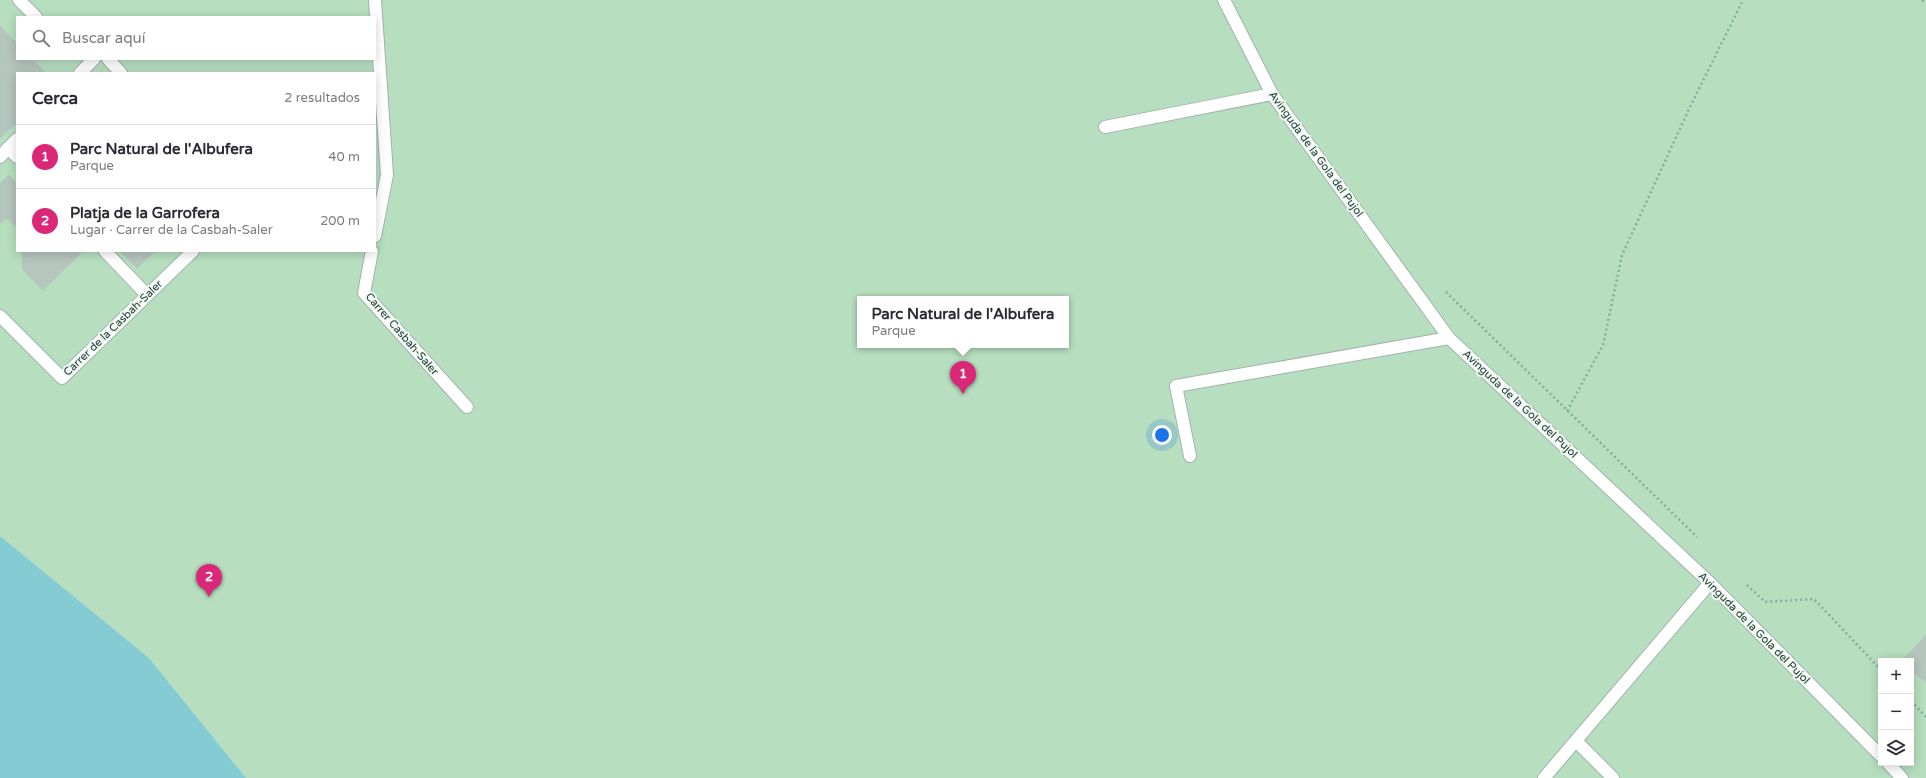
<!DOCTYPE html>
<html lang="es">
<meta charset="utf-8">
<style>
:root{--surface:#fff;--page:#f7f7f7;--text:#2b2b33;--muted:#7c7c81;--line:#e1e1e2;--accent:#db2777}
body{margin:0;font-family:"Varela Round",sans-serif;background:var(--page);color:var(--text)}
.controls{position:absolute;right:12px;bottom:12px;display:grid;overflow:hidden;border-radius:0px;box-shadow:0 2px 10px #0003}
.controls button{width:36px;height:36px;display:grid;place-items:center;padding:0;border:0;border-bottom:1px solid var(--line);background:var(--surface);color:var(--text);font:20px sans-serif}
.you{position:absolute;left:1162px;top:435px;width:14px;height:14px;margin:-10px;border:3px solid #fff;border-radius:50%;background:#1a73e8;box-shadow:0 0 0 6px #1a73e833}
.badge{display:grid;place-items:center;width:26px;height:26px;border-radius:50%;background:var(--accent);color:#fff;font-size:13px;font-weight:700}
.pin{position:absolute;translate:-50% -33px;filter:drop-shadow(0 1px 2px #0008)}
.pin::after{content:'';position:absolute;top:21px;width:14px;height:12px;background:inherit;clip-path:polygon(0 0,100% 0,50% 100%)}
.popup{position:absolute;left:857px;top:296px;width:212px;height:52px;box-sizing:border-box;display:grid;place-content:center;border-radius:0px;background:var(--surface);filter:drop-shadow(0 1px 3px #0005);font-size:13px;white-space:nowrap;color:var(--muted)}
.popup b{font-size:15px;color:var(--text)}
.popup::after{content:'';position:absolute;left:50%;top:100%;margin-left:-8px;border:8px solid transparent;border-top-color:var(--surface)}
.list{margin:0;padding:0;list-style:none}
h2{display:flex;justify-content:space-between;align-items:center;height:52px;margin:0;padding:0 16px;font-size:17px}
h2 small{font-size:13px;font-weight:400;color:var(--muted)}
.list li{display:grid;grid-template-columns:26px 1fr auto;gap:12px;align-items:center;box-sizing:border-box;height:64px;padding:0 16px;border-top:1px solid var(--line)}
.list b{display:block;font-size:15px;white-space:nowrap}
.list p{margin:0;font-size:13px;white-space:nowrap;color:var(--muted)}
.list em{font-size:13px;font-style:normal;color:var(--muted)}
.icon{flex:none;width:22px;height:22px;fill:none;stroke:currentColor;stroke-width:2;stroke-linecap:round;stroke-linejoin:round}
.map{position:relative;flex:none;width:1926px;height:778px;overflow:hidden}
.search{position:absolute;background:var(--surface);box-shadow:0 2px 10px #0003;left:16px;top:16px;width:360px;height:44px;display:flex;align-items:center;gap:10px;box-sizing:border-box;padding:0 14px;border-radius:0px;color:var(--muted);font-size:15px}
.panel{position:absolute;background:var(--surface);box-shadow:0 2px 10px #0003;left:16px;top:72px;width:360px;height:180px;border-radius:0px}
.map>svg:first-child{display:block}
.green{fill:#b7debf;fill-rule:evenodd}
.water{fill:#84cbd3}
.building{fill:#b5c6be;stroke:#b2c5bc}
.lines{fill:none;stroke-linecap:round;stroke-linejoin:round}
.service-casing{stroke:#a2b3ac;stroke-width:14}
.minor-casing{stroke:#a2b3ac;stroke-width:14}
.path{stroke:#7eb09e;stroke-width:2.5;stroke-dasharray:2 3;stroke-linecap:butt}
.service{stroke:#fff;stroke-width:12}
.minor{stroke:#fff;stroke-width:12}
.labels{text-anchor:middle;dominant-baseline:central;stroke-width:4;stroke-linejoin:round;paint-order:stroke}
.street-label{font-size:11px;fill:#203c33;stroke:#f0f8f3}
</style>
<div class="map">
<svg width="1926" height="778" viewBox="0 0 1926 778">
<rect width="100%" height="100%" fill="#dfebe5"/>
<path class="green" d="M0 0H1926V778H246L149 658 0 536ZM17 17H375V59H17ZM17 73H375V251H17ZM860 299H1066V345H860ZM1881 661H1911V763H1881Z"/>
<polygon class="water" points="0,536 149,658 246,778 0,778"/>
<g class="building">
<polygon points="0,26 17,44 17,59 32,59 44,71 41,73 17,73 17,122 0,138"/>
<polygon points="9,175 17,184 17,228 7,218 0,223 0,184"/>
<polygon points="22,251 83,251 43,290 23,270"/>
<polygon points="120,251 155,251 137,268"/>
<polygon points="1926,635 1926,682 1911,670 1911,661 1902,661"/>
</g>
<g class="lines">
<g class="service-casing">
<g id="service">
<polyline points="80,73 94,59"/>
<polyline points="1105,127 1272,94"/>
<polyline points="8,148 17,139"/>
<polyline points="0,157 8,148 17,157"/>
<polyline points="375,236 387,175 375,0"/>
<polyline points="105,251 147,295"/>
<polyline points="372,251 364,293 467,407"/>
<polyline points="1190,456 1176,386 1449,338"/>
<polyline points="1576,741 1613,778"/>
<polyline points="1544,778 1710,583"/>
</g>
</g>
<g class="minor-casing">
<g id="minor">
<polyline points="19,0 36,17"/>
<polyline points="1224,0 1272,94 1449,338 1710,583 1881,756"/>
<polyline points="108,59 121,73"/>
<polyline points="0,316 62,378 193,251"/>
<polyline points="1888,763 1902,778"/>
</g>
</g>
<g class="path">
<polyline points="1922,0 1926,3"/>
<polyline points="1446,292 1697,537"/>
<polyline points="1567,411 1603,345 1622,255 1689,109 1743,0"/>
<polyline points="1747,585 1765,602 1814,599 1881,670"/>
<polyline points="1911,701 1926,717"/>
</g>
<use href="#service" class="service"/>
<use href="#minor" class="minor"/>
</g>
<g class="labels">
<g class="street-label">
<text transform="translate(1316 154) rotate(54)">Avinguda de la Gola del Pujol</text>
<text transform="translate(113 328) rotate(-44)">Carrer de la Casbah-Saler</text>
<text transform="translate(402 334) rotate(49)">Carrer Casbah-Saler</text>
<text transform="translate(1520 404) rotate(43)">Avinguda de la Gola del Pujol</text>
<text transform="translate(1754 628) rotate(45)">Avinguda de la Gola del Pujol</text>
</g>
</g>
</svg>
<div class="controls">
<button>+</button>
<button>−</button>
<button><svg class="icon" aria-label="layers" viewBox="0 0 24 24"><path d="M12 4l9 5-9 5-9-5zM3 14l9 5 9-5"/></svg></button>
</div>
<div class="you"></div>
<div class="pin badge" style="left:963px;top:394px">1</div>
<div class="popup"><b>Parc Natural de l'Albufera</b>Parque</div>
<div class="pin badge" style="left:209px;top:597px">2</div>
<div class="search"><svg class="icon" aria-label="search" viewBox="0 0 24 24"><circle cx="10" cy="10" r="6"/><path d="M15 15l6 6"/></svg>Buscar aquí</div>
<section class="panel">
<h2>Cerca<small>2 resultados</small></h2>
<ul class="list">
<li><span class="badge">1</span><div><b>Parc Natural de l'Albufera</b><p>Parque</p></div><em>40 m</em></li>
<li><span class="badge">2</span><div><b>Platja de la Garrofera</b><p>Lugar · Carrer de la Casbah-Saler</p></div><em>200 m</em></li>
</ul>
</section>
</div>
